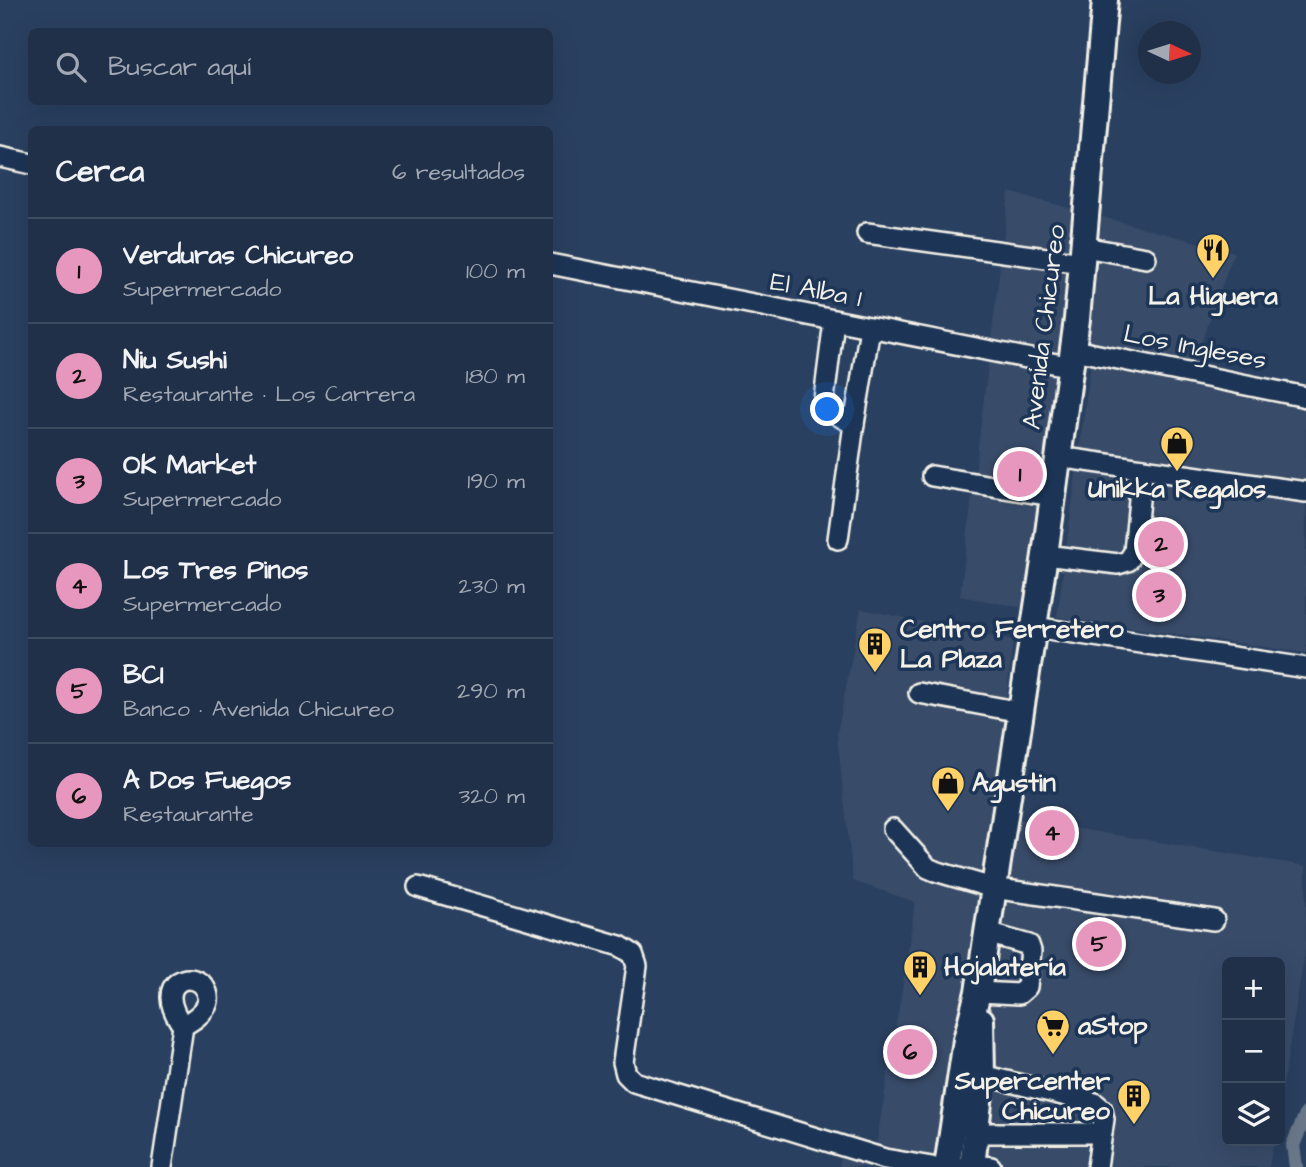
<!DOCTYPE html>
<html lang="es">
<meta charset="utf-8">
<style>
:root{--surface:#203048;--page:#28384f;--text:#f1f3f6;--muted:#a2a9b4;--line:#3d4b60;--accent:#e797bd}
body{margin:0;font-family:"Architects Daughter",sans-serif;background:var(--page);color:var(--text)}
.controls{position:absolute;right:21px;bottom:21px;display:grid;overflow:hidden;border-radius:10px;box-shadow:0 7px 28px #0002}
.controls button{width:63px;height:63px;display:grid;place-items:center;padding:0;border:0;border-bottom:2px solid var(--line);background:var(--surface);color:var(--text);font:35px sans-serif}
.compass{position:absolute;left:1138px;top:21px;width:63px;height:63px;border-radius:50%;background:var(--surface);box-shadow:0 7px 28px #0002;rotate:94deg}
.you{position:absolute;left:828px;top:410px;width:24px;height:24px;margin:-18px;border:5px solid #fff;border-radius:50%;background:#1a73e8;box-shadow:0 0 0 10px #1a73e833}
.badge{display:grid;place-items:center;width:46px;height:46px;border-radius:50%;background:var(--accent);color:#111;font-size:23px;font-weight:700}
.pin{position:absolute;translate:-50% -50%;border:4px solid #fff;box-shadow:0 2px 7px #0006}
.list{margin:0;padding:0;list-style:none}
h2{display:flex;justify-content:space-between;align-items:center;height:91px;margin:0;padding:0 28px;font-size:30px}
h2 small{font-size:23px;font-weight:400;color:var(--muted)}
.list li{display:grid;grid-template-columns:46px 1fr auto;gap:21px;align-items:center;box-sizing:border-box;height:105px;padding:0 28px;border-top:2px solid var(--line)}
.list b{display:block;font-size:26px;white-space:nowrap}
.list p{margin:0;font-size:23px;white-space:nowrap;color:var(--muted)}
.list em{font-size:23px;font-style:normal;color:var(--muted)}
.icon{flex:none;width:38px;height:38px;fill:none;stroke:currentColor;stroke-width:2;stroke-linecap:round;stroke-linejoin:round}
.map{position:relative;flex:none;width:1306px;height:1167px;overflow:hidden}
.search{position:absolute;background:var(--surface);box-shadow:0 7px 28px #0002;left:28px;top:28px;width:525px;height:77px;display:flex;align-items:center;gap:18px;box-sizing:border-box;padding:0 24px;border-radius:10px;color:var(--muted);font-size:26px}
.panel{position:absolute;background:var(--surface);box-shadow:0 7px 28px #0002;left:28px;top:126px;width:525px;height:721px;border-radius:10px}
.map>svg:first-child{display:block}
.built{fill:#374c69}
.lines{fill:none;stroke-linecap:round;stroke-linejoin:round}
.canal{stroke:#6a788a;stroke-width:14}
.minor-casing{stroke:#f4f1e8;stroke-width:24}
.major-casing{stroke:#f4f1e8;stroke-width:30}
.minor{stroke:#1d3557;stroke-width:19}
.major{stroke:#1d3557;stroke-width:24}
.labels{text-anchor:middle;dominant-baseline:central;stroke-width:7;stroke-linejoin:round;paint-order:stroke}
.street-label{font-size:26px;fill:#f4f1e8;stroke:#1d3557}
.poi-label{font-size:26px;font-weight:bold;fill:#f4f1e8;stroke:#1d3557;text-anchor:start}
</style>
<div class="map">
<svg width="1306" height="1167" viewBox="0 0 1306 1167">
<rect width="100%" height="100%" fill="#2a4060"/>
<filter id="ink" filterUnits="userSpaceOnUse"><feTurbulence type="fractalNoise" baseFrequency=".0143" numOctaves="2"/><feDisplacementMap in="SourceGraphic" scale="14" xChannelSelector="R" yChannelSelector="G"/><feConvolveMatrix kernelMatrix="1 2 1 2 8 2 1 2 1" color-interpolation-filters="sRGB"/></filter>
<g filter="url(#ink)">
<g class="built">
<polygon points="1009,192 1234,252 1195,362 1061,339 1023,608 960,596"/>
<polygon points="1091,362 1306,407 1306,653 1057,617"/>
<polygon points="861,609 1013,640 994,815 1306,866 1306,945 1280,1103 1280,962 1227,962 1227,1141 1274,1141 1269,1167 839,1167 841,1155 873,1164 906,965 915,902 853,881 837,734"/>
</g>
<g class="lines">
<polyline class="canal" points="1296,1167 1293,1145 1306,1114"/>
<g class="minor-casing">
<g id="minor">
<polyline points="0,157 32,164"/>
<polyline points="867,233 1082,263"/>
<polyline points="1084,247 1146,258"/>
<polyline points="550,264 1072,367"/>
<path d="M834 321 824 399C829 412 842 418 854 424"/>
<polyline points="1074,350 1306,397"/>
<polyline points="1058,457 1306,492"/>
<polyline points="932,476 1052,496"/>
<polyline points="838,539 854,424 870,328"/>
<polyline points="1045,555 1118,564 1128,561 1134,552 1142,469"/>
<polyline points="1034,627 1306,668"/>
<polyline points="919,693 1021,712"/>
<polyline points="893,829 928,868 935,871 993,888 1214,920"/>
<polyline points="418,887 620,946 633,954 637,966 623,1062 626,1074 634,1082 885,1159 932,1167"/>
<polyline points="978,992 1019,994 1027,987 1031,951 1029,945 987,933"/>
<polyline points="982,1075 1095,1103 1102,1109 1104,1119 1097,1167"/>
<polyline points="976,1133 1102,1133"/>
<path d="M162 1167 183 1026C149 980 197 966 207 992 209 998 208 1004 205 1008 200 1016 191 1021 183 1026"/>
<polyline points="964,1167 973,1165 991,1167"/>
</g>
</g>
<g class="major-casing">
<g id="major">
<polyline points="947,1167 966,1040 978,992 1045,555 1077,319 1105,0"/>
<polyline points="972,1167 982,1075 981,1020"/>
</g>
</g>
<use href="#minor" class="minor"/>
<use href="#major" class="major"/>
</g>
</g>
<defs>
<g id="restaurant-pin" transform="scale(1.75)"><path d="M0 17L-7.5 6A9.5 9.5 0 1 1 7.5 6Z" fill="#ffd166" stroke="#1d3557"/><path d="M-5-6h1v4h1v-4h1v4h1v-4h1v5L-1.5 .5V6h-2V.5L-5-1ZM5-6V6H3V1.5H1.5Q1.5-4 5-6Z" fill="#111"/></g>
<g id="shop-pin" transform="scale(1.75)"><path d="M0 17L-7.5 6A9.5 9.5 0 1 1 7.5 6Z" fill="#ffd166" stroke="#1d3557"/><path d="M-5-2.5h2.3a2.7 3.5 0 0 1 5.4 0H5L5.5 6h-11ZM-1.5-2.5h3a1.5 2.3 0 0 0-3 0Z" fill="#111"/></g>
<g id="building-pin" transform="scale(1.75)"><path d="M0 17L-7.5 6A9.5 9.5 0 1 1 7.5 6Z" fill="#ffd166" stroke="#1d3557"/><path d="M-4-6H4V6H1V3H-1V6H-4ZM-2.5-4.3h1.7v1.8h-1.7ZM.8-4.3h1.7v1.8H.8ZM-2.5-1h1.7V.8h-1.7ZM.8-1h1.7V.8H.8Z" fill="#111"/></g>
<g id="supermarket-pin" transform="scale(1.75)"><path d="M0 17L-7.5 6A9.5 9.5 0 1 1 7.5 6Z" fill="#ffd166" stroke="#1d3557"/><path d="M-6-5.5h2.5l.6 2H6L4.5 2H-2.5L-4.4-4H-6ZM-1.5 3.2a1.3 1.3 0 1 0 .1 0ZM3 3.2a1.3 1.3 0 1 0 .1 0Z" fill="#111"/></g>
</defs>
<g fill-rule="evenodd">
<use href="#restaurant-pin" x="1213" y="250"/>
<use href="#shop-pin" x="1177" y="443"/>
<use href="#building-pin" x="875" y="644"/>
<use href="#shop-pin" x="948" y="783"/>
<use href="#building-pin" x="920" y="967"/>
<use href="#supermarket-pin" x="1053" y="1026"/>
<use href="#building-pin" x="1134" y="1096"/>
</g>
<g class="labels">
<g class="street-label">
<text transform="translate(816 290) rotate(11)">El Alba 1</text>
<text transform="translate(1044 327) rotate(-83)">Avenida Chicureo</text>
<text transform="translate(1195 347) rotate(11)">Los Ingleses</text>
</g>
<g class="poi-label">
<text x="1213" y="296" text-anchor="middle">La Higuera</text>
<text x="1177" y="489" text-anchor="middle">Unikka Regalos</text>
<text x="900" y="629">Centro Ferretero<tspan x="900" dy="30">La Plaza</tspan></text>
<text x="972" y="783">Agustin</text>
<text x="944" y="967">Hojalatería</text>
<text x="1078" y="1026">aStop</text>
<text x="1110" y="1081" text-anchor="end">Supercenter<tspan x="1110" dy="30">Chicureo</tspan></text>
</g>
</g>
</svg>
<div class="controls">
<button>+</button>
<button>−</button>
<button><svg class="icon" aria-label="layers" viewBox="0 0 24 24"><path d="M12 4l9 5-9 5-9-5zM3 14l9 5 9-5"/></svg></button>
</div>
<svg class="compass" viewBox="-18 -18 36 36"><path d="M0-13l5 13h-10z" fill="#e53935"/><path d="M0 13l5-13h-10z" fill="#a2a9b4"/></svg>
<div class="you"></div>
<div class="pin badge" style="left:1020px;top:474px">1</div>
<div class="pin badge" style="left:1161px;top:544px">2</div>
<div class="pin badge" style="left:1159px;top:595px">3</div>
<div class="pin badge" style="left:1052px;top:833px">4</div>
<div class="pin badge" style="left:1099px;top:944px">5</div>
<div class="pin badge" style="left:910px;top:1052px">6</div>
<div class="search"><svg class="icon" aria-label="search" viewBox="0 0 24 24"><circle cx="10" cy="10" r="6"/><path d="M15 15l6 6"/></svg>Buscar aquí</div>
<section class="panel">
<h2>Cerca<small>6 resultados</small></h2>
<ul class="list">
<li><span class="badge">1</span><div><b>Verduras Chicureo</b><p>Supermercado</p></div><em>100 m</em></li>
<li><span class="badge">2</span><div><b>Niu Sushi</b><p>Restaurante · Los Carrera</p></div><em>180 m</em></li>
<li><span class="badge">3</span><div><b>OK Market</b><p>Supermercado</p></div><em>190 m</em></li>
<li><span class="badge">4</span><div><b>Los Tres Pinos</b><p>Supermercado</p></div><em>230 m</em></li>
<li><span class="badge">5</span><div><b>BCI</b><p>Banco · Avenida Chicureo</p></div><em>290 m</em></li>
<li><span class="badge">6</span><div><b>A Dos Fuegos</b><p>Restaurante</p></div><em>320 m</em></li>
</ul>
</section>
</div>
